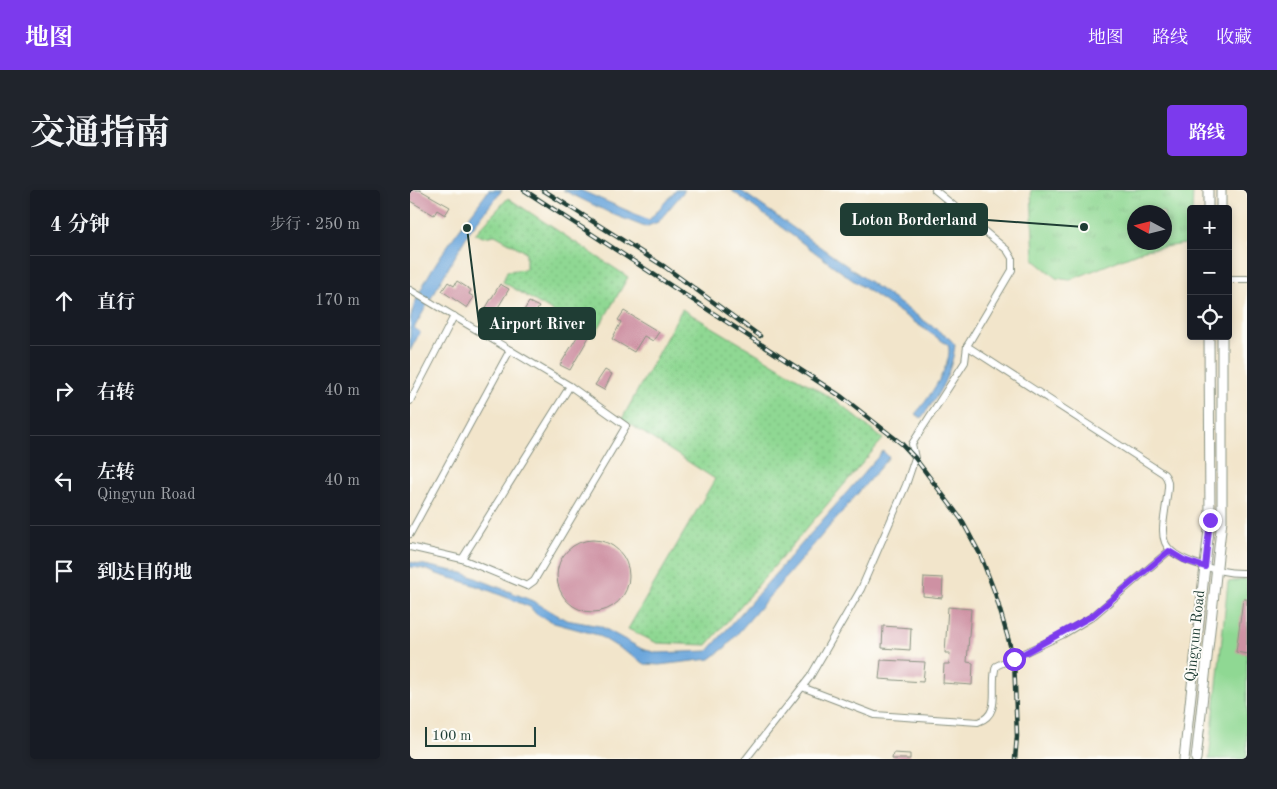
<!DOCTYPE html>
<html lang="zh">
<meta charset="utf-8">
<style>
:root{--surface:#171b24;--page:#20242c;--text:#f1f3f6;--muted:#9ea1a6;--line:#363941;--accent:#7c3aed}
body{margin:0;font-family:"Old Standard TT","Noto Serif SC",serif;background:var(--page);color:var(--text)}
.controls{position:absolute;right:15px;top:15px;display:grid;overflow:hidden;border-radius:5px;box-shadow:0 2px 8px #0003}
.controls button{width:45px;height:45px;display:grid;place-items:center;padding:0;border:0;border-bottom:1px solid var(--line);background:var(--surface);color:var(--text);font:25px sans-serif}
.compass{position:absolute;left:717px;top:15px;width:45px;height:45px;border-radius:50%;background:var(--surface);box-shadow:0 2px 8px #0003;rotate:277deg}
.scale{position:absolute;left:15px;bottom:12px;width:111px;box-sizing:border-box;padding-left:5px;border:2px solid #1f3d34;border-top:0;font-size:14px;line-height:18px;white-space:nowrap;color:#1f3d34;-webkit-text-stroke:4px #fdfcf7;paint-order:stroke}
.stop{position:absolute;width:15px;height:15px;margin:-11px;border:4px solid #7c3aed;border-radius:50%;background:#fff}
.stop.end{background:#7c3aed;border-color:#fff;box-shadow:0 1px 5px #0008}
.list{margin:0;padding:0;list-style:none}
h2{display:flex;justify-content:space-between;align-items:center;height:65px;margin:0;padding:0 20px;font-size:21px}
h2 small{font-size:16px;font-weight:400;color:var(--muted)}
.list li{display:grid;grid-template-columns:32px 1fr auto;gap:15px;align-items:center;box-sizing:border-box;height:90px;padding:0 20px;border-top:1px solid var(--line)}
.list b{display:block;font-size:19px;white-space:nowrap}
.list p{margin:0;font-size:16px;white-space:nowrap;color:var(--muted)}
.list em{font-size:16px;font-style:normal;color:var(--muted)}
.icon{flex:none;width:28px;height:28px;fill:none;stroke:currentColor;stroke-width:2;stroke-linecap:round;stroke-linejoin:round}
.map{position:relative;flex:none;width:837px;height:569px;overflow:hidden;border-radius:5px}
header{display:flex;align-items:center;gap:30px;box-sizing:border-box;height:70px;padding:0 25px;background:var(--accent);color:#fff}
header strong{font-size:24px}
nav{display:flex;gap:28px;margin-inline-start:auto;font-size:18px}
.intro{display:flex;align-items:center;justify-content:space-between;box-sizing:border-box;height:120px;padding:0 30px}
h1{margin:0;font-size:35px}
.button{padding:12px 22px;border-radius:5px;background:var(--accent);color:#fff;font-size:18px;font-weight:700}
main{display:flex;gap:30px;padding:0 30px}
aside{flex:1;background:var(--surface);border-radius:5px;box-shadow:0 2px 8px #0003}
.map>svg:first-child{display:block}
.grass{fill:url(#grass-dots);stroke:#578a64}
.park{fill:url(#park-tufts);stroke:#578a64;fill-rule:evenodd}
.pitch{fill:#8fd893;stroke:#578a64}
.water{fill:#6ba6dc;stroke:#457288}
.building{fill:#ce91a3}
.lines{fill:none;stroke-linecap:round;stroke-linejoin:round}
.street-casing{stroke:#889180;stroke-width:8}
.secondary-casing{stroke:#889180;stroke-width:11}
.street{stroke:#fff;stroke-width:6}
.secondary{stroke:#fff;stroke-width:9}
.rail-casing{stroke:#1f3d34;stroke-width:4.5}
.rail{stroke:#fdfcf7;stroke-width:2.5;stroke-dasharray:8;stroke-linecap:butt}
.route{stroke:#7c3aed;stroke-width:6}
.labels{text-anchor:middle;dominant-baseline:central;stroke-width:4;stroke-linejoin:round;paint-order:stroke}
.street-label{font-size:15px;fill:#1f3d34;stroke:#fdfcf7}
.leader{fill:none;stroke:#1f3d34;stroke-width:2}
.callout-dot{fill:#1f3d34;stroke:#fdfcf7;stroke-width:2}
.callout{fill:#1f3d34;stroke:#1f3d34;stroke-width:2}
.callout-label{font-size:16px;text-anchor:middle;font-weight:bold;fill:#fff}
</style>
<header>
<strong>地图</strong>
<nav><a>地图</a><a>路线</a><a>收藏</a></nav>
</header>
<div class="intro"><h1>交通指南</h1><a class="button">路线</a></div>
<main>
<aside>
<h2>4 分钟<small>步行 · 250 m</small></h2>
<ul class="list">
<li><svg class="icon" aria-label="ahead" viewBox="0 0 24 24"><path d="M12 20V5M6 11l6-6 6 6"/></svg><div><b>直行</b></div><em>170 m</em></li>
<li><svg class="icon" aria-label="right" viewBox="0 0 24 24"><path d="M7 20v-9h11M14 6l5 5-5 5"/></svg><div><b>右转</b></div><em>40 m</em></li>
<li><svg class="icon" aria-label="left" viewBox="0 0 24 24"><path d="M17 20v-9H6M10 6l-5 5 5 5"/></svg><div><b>左转</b><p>Qingyun Road</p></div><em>40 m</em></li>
<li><svg class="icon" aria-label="arrive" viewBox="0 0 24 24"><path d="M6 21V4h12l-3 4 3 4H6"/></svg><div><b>到达目的地</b></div></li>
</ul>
</aside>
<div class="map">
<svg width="837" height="569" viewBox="0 0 837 569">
<defs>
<pattern id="grass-dots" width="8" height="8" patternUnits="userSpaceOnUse" patternTransform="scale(1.25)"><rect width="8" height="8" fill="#8fd893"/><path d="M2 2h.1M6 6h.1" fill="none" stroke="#7bba7f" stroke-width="1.8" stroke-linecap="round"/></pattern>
<pattern id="park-tufts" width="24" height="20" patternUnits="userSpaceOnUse" patternTransform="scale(1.25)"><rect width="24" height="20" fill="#8fd893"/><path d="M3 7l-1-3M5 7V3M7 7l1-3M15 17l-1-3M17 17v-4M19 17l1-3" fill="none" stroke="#7bba7f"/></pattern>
</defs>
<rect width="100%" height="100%" fill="#fdfcf7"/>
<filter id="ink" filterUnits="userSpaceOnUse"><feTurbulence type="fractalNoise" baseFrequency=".02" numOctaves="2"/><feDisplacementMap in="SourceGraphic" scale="10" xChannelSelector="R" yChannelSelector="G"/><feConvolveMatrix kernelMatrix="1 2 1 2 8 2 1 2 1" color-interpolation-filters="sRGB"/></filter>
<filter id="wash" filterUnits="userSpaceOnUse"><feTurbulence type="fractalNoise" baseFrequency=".0096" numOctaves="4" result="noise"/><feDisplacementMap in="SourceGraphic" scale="20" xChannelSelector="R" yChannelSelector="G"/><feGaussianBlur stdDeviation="1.12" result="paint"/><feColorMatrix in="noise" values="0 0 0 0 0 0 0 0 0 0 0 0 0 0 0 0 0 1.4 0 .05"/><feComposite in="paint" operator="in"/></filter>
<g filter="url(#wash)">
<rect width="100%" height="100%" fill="#f2e5cb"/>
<g class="grass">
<polygon points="98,8 218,87 184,146 93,92 97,81 116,79 116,62 85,45 73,47 65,44"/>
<polygon points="272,119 428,212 473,249 297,455 247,453 218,439 305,289 212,229"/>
</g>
<path class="park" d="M621 0H783L781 53 734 60 660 90 646 88 624 70ZM724 22H754V52H724Z"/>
<polygon class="pitch" points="837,389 837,569 799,569 818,392"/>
<g class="water">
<path d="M79 0H92L59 42 4 138 10 142 0 161C0 150 0 136 1 126 11 85 54 34 79 0Z"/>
<polygon points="153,0 170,0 239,30 266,0 275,0 248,32 235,37 202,24"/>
<path d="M321 0H330L540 149 545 155C542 182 528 208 511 228L505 224C516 213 545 171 538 155L441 89Z"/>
<path d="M473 261 479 267 316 457 300 469 249 475 235 474 188 445 144 433 126 424 120 417C93 406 65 394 37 387 21 383 18 378 0 377V372L53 383 123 411 156 430 190 436 232 459 247 463 298 461Z"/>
</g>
<g id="blocks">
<g class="building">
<polygon points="0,0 10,0 40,17 35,25 27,20 24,25 0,11"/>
<polygon points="47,91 61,100 59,104 64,107 57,118 32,101 38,92 44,96"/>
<polygon points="90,94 99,99 80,131 71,126"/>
<polygon points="119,112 129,117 110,149 100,144"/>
<polygon points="214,121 249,142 243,151 234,146 224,162 202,149 211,132 208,130"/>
<polygon points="170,142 179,147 160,180 150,175"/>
<polygon points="195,180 202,184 194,200 185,195"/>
<circle cx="183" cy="386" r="36"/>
<polygon points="514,387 533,388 532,408 513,406"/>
<polygon points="833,409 837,409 837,464 826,462"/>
<polygon points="538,417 561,419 557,472 563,473 562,495 533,493 534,474 539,474 540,463 535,463"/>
<polygon points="473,436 501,438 500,460 472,458"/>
<polygon points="471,470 515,472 513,492 469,489"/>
<polygon points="483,563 500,564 500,569 482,569"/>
</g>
</g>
</g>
<g filter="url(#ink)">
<use href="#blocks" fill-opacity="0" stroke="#889180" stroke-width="1"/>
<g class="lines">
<g class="street-casing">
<g id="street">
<path d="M525 0 597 60 602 68V80L557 156 754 284C760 291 758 298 757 306 753 342 743 359 784 373 802 379 818 384 837 383"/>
<polyline points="818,89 837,89"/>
<polyline points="0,100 160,196 216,236 124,391 117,396 52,369"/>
<polyline points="0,211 44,126"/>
<polyline points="0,344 100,160"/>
<polyline points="0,357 52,369 160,196"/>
<path d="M392 497 465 525 568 532C593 524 579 496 586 476L652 445 682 427 759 361"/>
<polyline points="336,569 400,487 451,399 496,295 505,268 502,254 555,172 557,156"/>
</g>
</g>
<g class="secondary-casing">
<g id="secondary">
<polyline points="798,0 798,19"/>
<polyline points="811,0 811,19"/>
<polyline points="774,569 800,330 799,146"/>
<polyline points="786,569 812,330 812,146"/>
</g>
</g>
<use href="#street" class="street"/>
<use href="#secondary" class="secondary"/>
<g class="rail-casing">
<g id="rail">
<polyline points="114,0 432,207 492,254 505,268 551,329 570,364 585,403 604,469 607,546 605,569"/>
<polyline points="133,0 255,77 350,146"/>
</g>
</g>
<use href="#rail" class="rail"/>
</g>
</g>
<g class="lines" filter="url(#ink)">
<polyline class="route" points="604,469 682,426 759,361 774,370 795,377 800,330"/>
</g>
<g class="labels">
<g class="street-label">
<text transform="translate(786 446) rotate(-84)">Qingyun Road</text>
</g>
</g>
<path class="leader" d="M674 37L577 30M57 38L69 134"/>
<g class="callout-dot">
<circle cx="674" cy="37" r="5"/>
<circle cx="57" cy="38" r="5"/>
</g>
<g class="callout">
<rect x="431" y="14" width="146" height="31" rx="5"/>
<rect x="69" y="118" width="116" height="31" rx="5"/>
</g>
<g class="callout-label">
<text x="504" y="35">Loton Borderland</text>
<text x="127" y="139">Airport River</text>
</g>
</svg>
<div class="controls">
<button>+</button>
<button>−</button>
<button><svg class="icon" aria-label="locate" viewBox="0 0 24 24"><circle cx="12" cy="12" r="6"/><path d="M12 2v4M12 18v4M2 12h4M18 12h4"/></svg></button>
</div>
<svg class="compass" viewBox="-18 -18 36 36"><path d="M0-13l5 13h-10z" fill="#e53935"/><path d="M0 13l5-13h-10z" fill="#9ea1a6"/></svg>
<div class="scale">100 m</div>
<div class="stop" style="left:604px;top:469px"></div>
<div class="stop end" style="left:800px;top:330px"></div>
</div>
</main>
